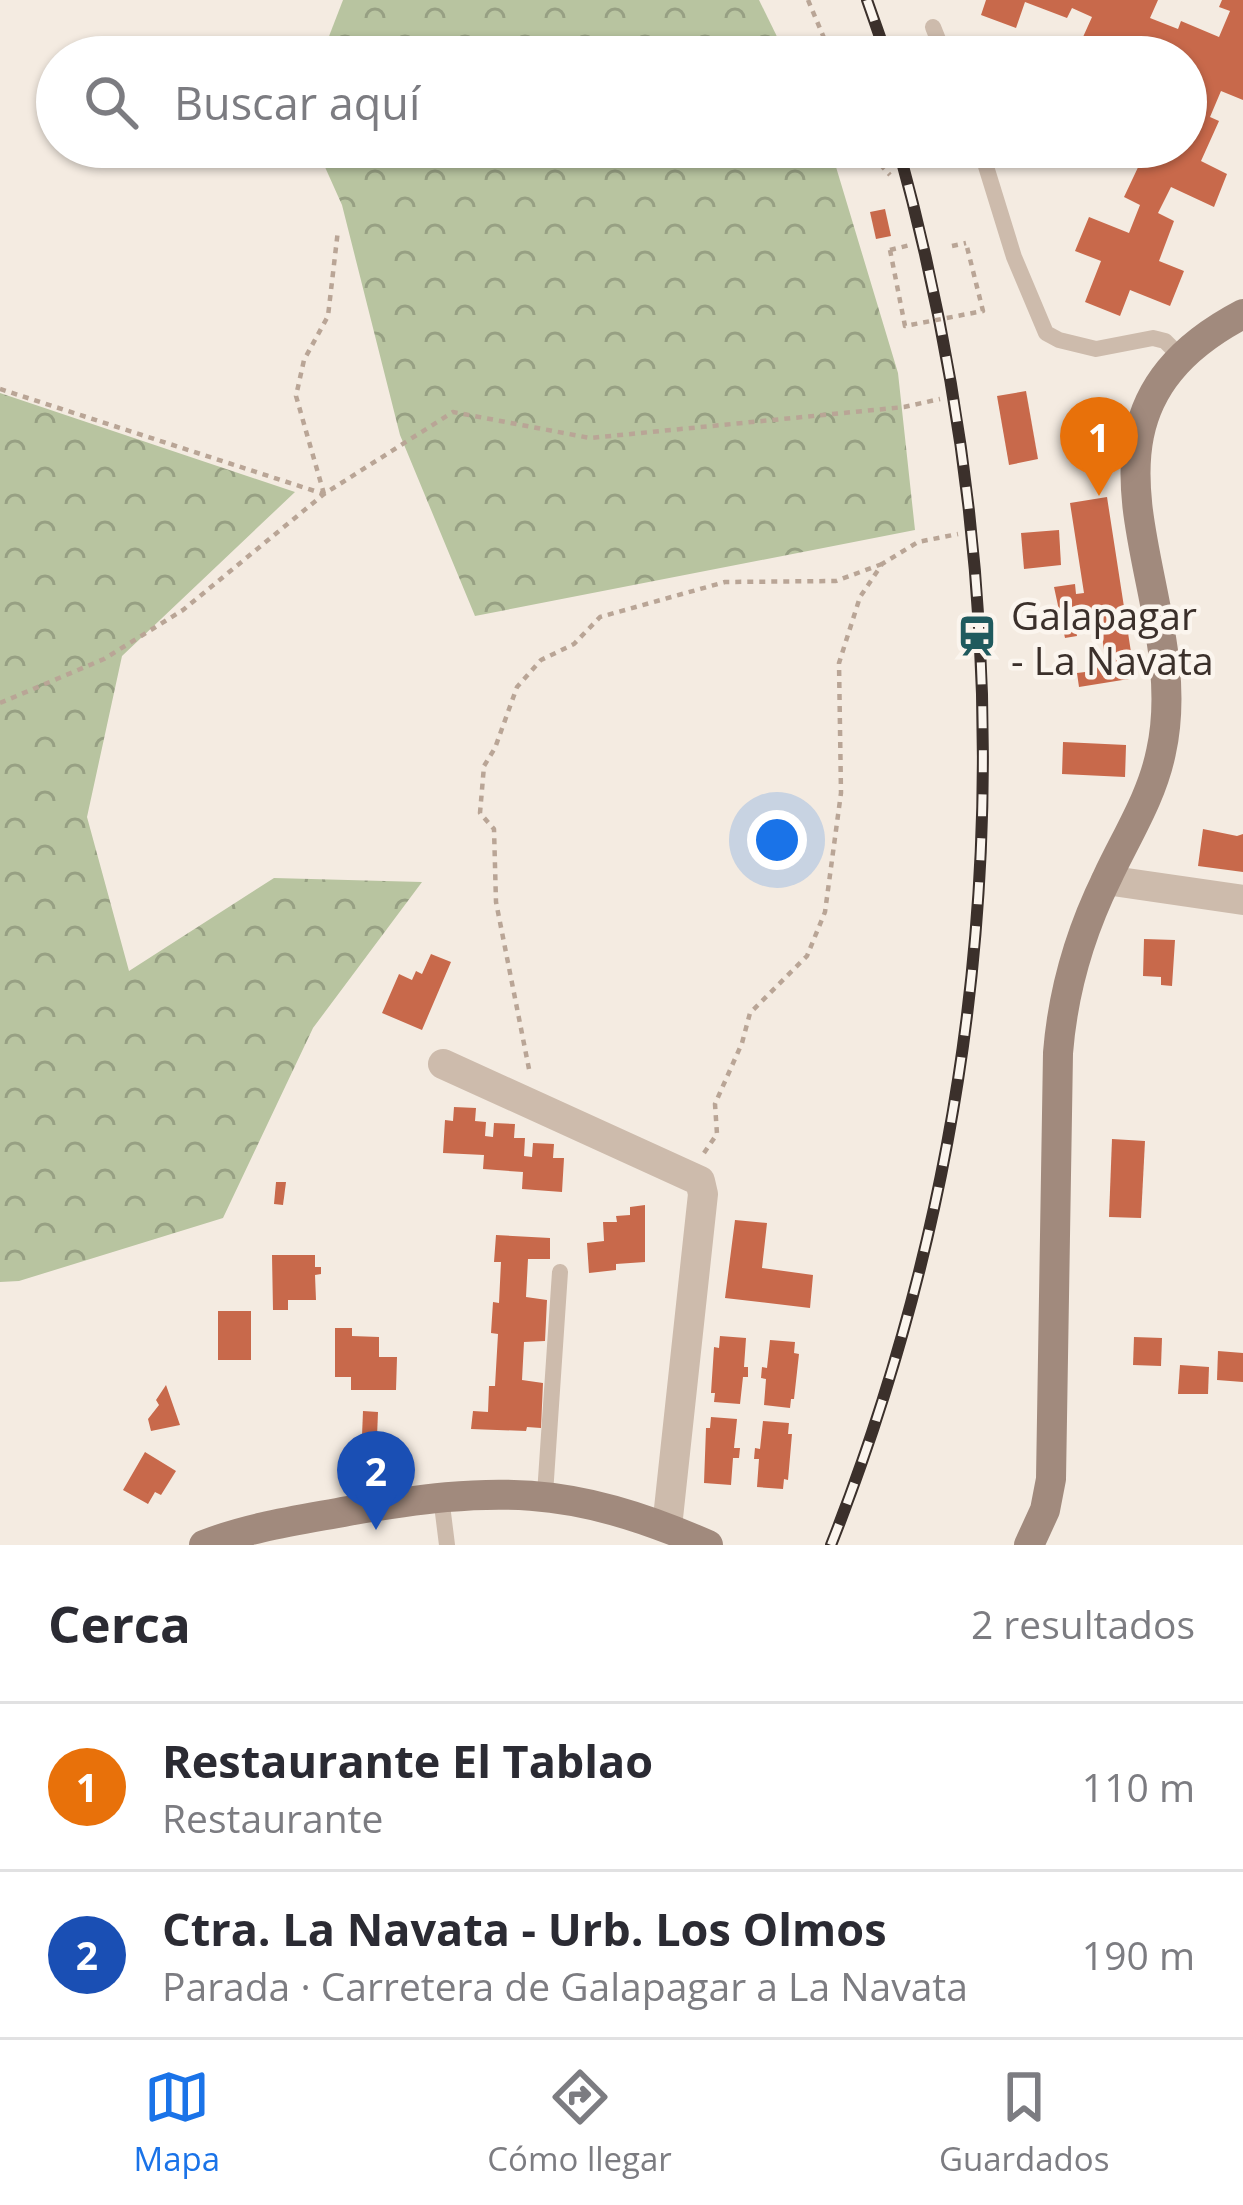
<!DOCTYPE html>
<html lang="es">
<meta charset="utf-8">
<style>
:root{--surface:#fff;--page:#f7f7f7;--text:#2b2b33;--muted:#7c7c81;--line:#e1e1e2;--accent:#1a73e8}
body{margin:0;font-family:"Open Sans",sans-serif;background:var(--page);color:var(--text)}
.you{position:absolute;left:777px;top:840px;width:42px;height:42px;margin:-30px;border:9px solid #fff;border-radius:50%;background:#1a73e8;box-shadow:0 0 0 18px #1a73e833}
.badge{display:grid;place-items:center;width:78px;height:78px;border-radius:50%;background:var(--accent);color:#fff;font-size:39px;font-weight:700}
.pin{position:absolute;translate:-50% -99px;filter:drop-shadow(0 3px 6px #0008)}
.pin::after{content:'';position:absolute;top:63px;width:42px;height:36px;background:inherit;clip-path:polygon(0 0,100% 0,50% 100%)}
.list{margin:0;padding:0;list-style:none}
h2{display:flex;justify-content:space-between;align-items:center;height:156px;margin:0;padding:0 48px;font-size:51px}
h2 small{font-size:39px;font-weight:400;color:var(--muted)}
.list li{display:grid;grid-template-columns:78px 1fr auto;gap:36px;align-items:center;box-sizing:border-box;height:168px;padding:0 48px;border-top:3px solid var(--line)}
.list b{display:block;font-size:45px;white-space:nowrap}
.list p{margin:0;font-size:39px;white-space:nowrap;color:var(--muted)}
.list em{font-size:39px;font-style:normal;color:var(--muted)}
.icon{flex:none;width:66px;height:66px;fill:none;stroke:currentColor;stroke-width:2;stroke-linecap:round;stroke-linejoin:round}
.map{position:relative;flex:none;width:1243px;height:1545px;overflow:hidden}
.search{position:absolute;background:var(--surface);box-shadow:0 3px 9px #0004;left:36px;right:36px;top:36px;height:132px;display:flex;align-items:center;gap:30px;box-sizing:border-box;padding:0 42px;border-radius:66px;color:var(--muted);font-size:45px}
.sheet{height:492px;background:var(--surface)}
nav{display:flex;justify-content:space-around;align-items:center;box-sizing:border-box;height:168px;border-top:3px solid var(--line);background:var(--surface);font-size:33px;color:var(--muted)}
nav a{display:grid;justify-items:center;gap:6px}
nav .on{color:var(--accent)}
.map>svg:first-child{display:block}
.forest{fill:url(#forest-crowns)}
.building{fill:#c8694b}
.lines{fill:none;stroke-linecap:round;stroke-linejoin:round}
.path{stroke:#b9a596;stroke-width:4.5;stroke-dasharray:6 6;stroke-linecap:butt}
.service{stroke:#cdbbac;stroke-width:16}
.minor{stroke:#cdbbac;stroke-width:30}
.secondary{stroke:#a18a7d;stroke-width:30}
.rail-casing{stroke:#3b302b;stroke-width:12}
.rail{stroke:#fbf5ee;stroke-width:8;stroke-dasharray:22;stroke-linecap:butt}
.path-bridge{stroke:#b9a596;stroke-width:4.5;stroke-dasharray:6 6;stroke-linecap:butt}
.labels{text-anchor:middle;dominant-baseline:central;stroke-width:9;stroke-linejoin:round;paint-order:stroke}
.poi-label{font-size:39px;fill:#3b302b;stroke:#fbf5ee;text-anchor:start}
</style>
<div class="map">
<svg width="1243" height="1545" viewBox="0 0 1243 1545">
<defs>
<pattern id="forest-crowns" width="20" height="18" patternUnits="userSpaceOnUse" patternTransform="scale(3)"><rect width="20" height="18" fill="#b8c4a0"/><path d="M2 6a3 3 0 1 1 6 0M12 15a3 3 0 1 1 6 0" fill="none" stroke="#97a083"/></pattern>
</defs>
<rect width="100%" height="100%" fill="#f4ebe1"/>
<g class="forest">
<polygon points="343,0 759,0 787,57 321,57"/>
<polygon points="316,147 830,147 898,373 915,530 475,616 400,435 342,205"/>
<polygon points="0,393 295,492 122,656 87,817 129,971 274,878 422,882 313,1028 223,1218 19,1281 0,1282"/>
</g>
<g class="building">
<polygon points="986,0 1158,0 1150,18 1178,29 1181,21 1219,37 1230,11 1219,7 1222,0 1243,0 1243,100 1221,91 1210,117 1219,121 1201,161 1227,174 1214,207 1171,187 1158,213 1174,221 1159,261 1184,271 1170,306 1130,290 1120,316 1085,302 1101,261 1075,251 1089,217 1129,233 1140,205 1124,197 1141,161 1122,151 1123,147 1186,147 1186,78 1191,65 1186,63 1186,57 1150,57 1119,47 1115,57 1074,57 1092,17 1072,8 1067,18 1025,2 1016,28 981,15"/>
<polygon points="885,209 891,236 876,239 870,212"/>
<polygon points="1026,391 1038,459 1009,465 997,396"/>
<polygon points="1107,497 1135,678 1079,687 1077,673 1093,671 1092,665 1106,663 1100,623 1076,627 1077,636 1065,638 1054,587 1075,584 1076,594 1084,593 1070,503"/>
<polygon points="1059,530 1061,565 1024,569 1021,533"/>
<polygon points="1063,742 1126,745 1125,777 1062,774"/>
<polygon points="1203,829 1237,836 1243,834 1243,872 1198,866"/>
<polygon points="1144,939 1175,940 1172,986 1161,985 1161,977 1143,976"/>
<polygon points="431,954 451,962 422,1030 382,1013 399,974 412,980 416,971 422,974"/>
<polygon points="454,1107 476,1108 475,1121 486,1122 485,1136 493,1137 494,1123 515,1124 514,1138 525,1138 524,1156 532,1157 533,1143 554,1144 553,1158 564,1158 562,1192 522,1189 523,1172 483,1169 484,1155 443,1153 445,1120 453,1121"/>
<polygon points="1112,1139 1145,1141 1141,1218 1109,1217"/>
<polygon points="276,1182 286,1182 283,1205 274,1204"/>
<polygon points="645,1205 645,1262 616,1264 616,1270 589,1273 587,1243 604,1241 603,1222 617,1222 616,1216 630,1215 630,1207"/>
<polygon points="735,1220 767,1223 762,1268 813,1275 810,1308 725,1298"/>
<polygon points="496,1235 550,1238 550,1259 528,1259 526,1297 547,1300 545,1341 524,1342 522,1380 543,1383 541,1428 527,1427 526,1431 471,1429 473,1411 488,1412 489,1386 495,1386 498,1334 491,1333 493,1302 499,1303 501,1262 494,1262"/>
<polygon points="272,1255 315,1255 315,1267 321,1267 321,1274 315,1275 316,1300 288,1300 288,1310 273,1310"/>
<rect x="218" y="1311" width="33" height="49"/>
<polygon points="335,1328 352,1328 352,1336 379,1337 379,1357 397,1357 396,1390 351,1390 351,1377 335,1377"/>
<polygon points="720,1336 746,1338 744,1367 748,1367 748,1377 743,1377 740,1404 714,1402 715,1393 711,1393 714,1347 719,1348"/>
<polygon points="1134,1337 1162,1338 1161,1366 1133,1365"/>
<polygon points="770,1340 795,1342 794,1353 799,1354 794,1399 791,1399 790,1408 764,1405 766,1379 761,1378 762,1367 767,1368"/>
<polygon points="1218,1351 1243,1353 1243,1382 1217,1380"/>
<polygon points="1180,1365 1209,1367 1208,1394 1178,1394"/>
<polygon points="166,1385 180,1425 151,1431 148,1419 159,1405 156,1400"/>
<polygon points="363,1411 378,1412 377,1437 362,1436"/>
<polygon points="711,1417 737,1419 734,1448 740,1448 739,1458 733,1458 731,1485 704,1483 706,1428 710,1428"/>
<polygon points="763,1421 789,1423 788,1434 792,1434 788,1480 784,1479 783,1489 757,1487 759,1459 754,1459 755,1448 760,1449"/>
<polygon points="145,1452 176,1471 161,1495 155,1492 148,1504 123,1490"/>
</g>
<g class="lines">
<g class="path">
<polyline points="808,0 832,57"/>
<polyline points="864,147 890,175"/>
<polyline points="952,246 966,243"/>
<polyline points="890,250 910,245"/>
<polyline points="0,389 324,494"/>
<polyline points="324,494 296,396 304,360 328,316 338,230"/>
<polyline points="0,703 104,659 183,610 324,494 453,412 590,438 904,407 940,399"/>
<polyline points="529,1069 496,902 494,829 480,813 484,766 495,748 517,687 541,660 574,644 600,617 725,582 836,581 882,564"/>
<polyline points="704,1153 717,1134 715,1104 742,1043 750,1013 807,956 825,912 841,793 839,663 860,597 882,564 918,542 958,534"/>
</g>
<g class="service">
<polyline points="933,27 945,57"/>
<polyline points="980,147 1014,257 1046,333 1059,340 1096,349 1153,338 1165,341 1181,357"/>
<polyline points="545,1494 560,1272"/>
<polyline points="441,1497 447,1545"/>
</g>
<g class="minor">
<polyline points="1106,880 1243,900"/>
<polyline points="443,1064 700,1181 703,1194 667,1527"/>
</g>
<g class="secondary">
<path d="M204 1545C249 1527 300 1520 348 1511 494 1486 569 1484 708 1545"/>
<path d="M1029 1545 1045 1510 1051 1479 1058 1053C1063 990 1079 935 1107 878 1126 837 1152 797 1161 752 1197 591 1037 422 1243 314"/>
</g>
<g class="rail-casing">
<g id="rail">
<polyline points="867,0 887,57"/>
<path d="M831 1545C1011 1089 1028 618 898 147"/>
</g>
</g>
<use href="#rail" class="rail"/>
<polyline class="path-bridge" points="890,250 905,326 983,311 966,243"/>
</g>
<defs>
<g id="station-bare" transform="scale(3.24)"><path d="M-3-6H3Q5-6 5-4V2Q5 4 3 4L4.5 6H3L1.5 4h-3L-3 6H-4.5L-3 4Q-5 4-5 2V-4Q-5-6-3-6ZM-3.5-4v3h7v-3ZM-3.5 1v1.5H-2V1ZM2 1v1.5H3.5V1Z" fill="#1f5a5e" stroke="#fbf5ee" stroke-width="2.5" paint-order="stroke"/></g>
</defs>
<g fill-rule="evenodd">
<use href="#station-bare" x="977" y="636"/>
</g>
<g class="labels">
<g class="poi-label">
<text x="1011" y="614">Galapagar<tspan x="1011" dy="45">- La Navata</tspan></text>
</g>
</g>
</svg>
<div class="you"></div>
<div class="pin badge" style="left:1099px;top:496px;background:#e8710a">1</div>
<div class="pin badge" style="left:376px;top:1530px;background:#1a4fb4">2</div>
<div class="search"><svg class="icon" aria-label="search" viewBox="0 0 24 24"><circle cx="10" cy="10" r="6"/><path d="M15 15l6 6"/></svg>Buscar aquí</div>
</div>
<section class="sheet">
<h2>Cerca<small>2 resultados</small></h2>
<ul class="list">
<li><span class="badge" style="background:#e8710a">1</span><div><b>Restaurante El Tablao</b><p>Restaurante</p></div><em>110 m</em></li>
<li><span class="badge" style="background:#1a4fb4">2</span><div><b>Ctra. La Navata - Urb. Los Olmos</b><p>Parada · Carretera de Galapagar a La Navata</p></div><em>190 m</em></li>
</ul>
</section>
<nav>
<a class="on"><svg class="icon" aria-label="map" viewBox="0 0 24 24"><path d="M3 6l6-2 6 2 6-2v14l-6 2-6-2-6 2zM9 4v14M15 6v14"/></svg>Mapa</a>
<a><svg class="icon" aria-label="directions" viewBox="0 0 24 24"><path d="M12 3l9 9-9 9-9-9zM9 14v-3h6M13 9l2 2-2 2"/></svg>Cómo llegar</a>
<a><svg class="icon" aria-label="saved" viewBox="0 0 24 24"><path d="M7 4h10v16l-5-4-5 4z"/></svg>Guardados</a>
</nav>
